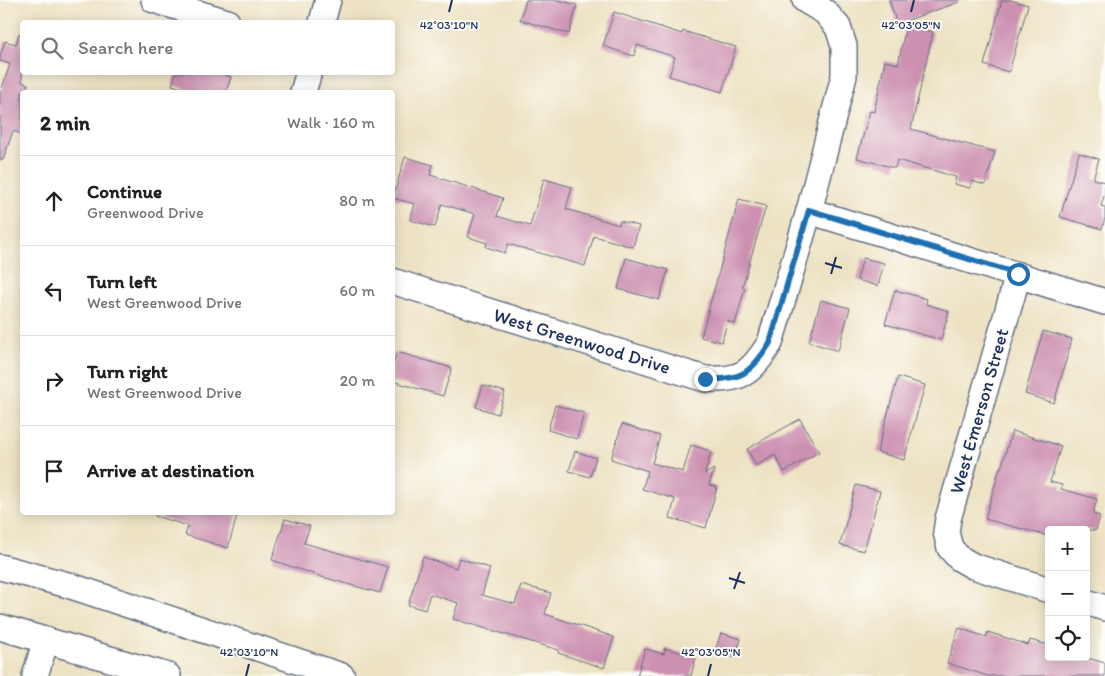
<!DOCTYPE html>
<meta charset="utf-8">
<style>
:root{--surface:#fff;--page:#f2f2f2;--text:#202124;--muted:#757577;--line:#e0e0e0}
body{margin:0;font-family:Itim,sans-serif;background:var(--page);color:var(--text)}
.controls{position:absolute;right:15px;bottom:15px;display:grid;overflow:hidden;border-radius:5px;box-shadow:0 2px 12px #0003}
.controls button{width:45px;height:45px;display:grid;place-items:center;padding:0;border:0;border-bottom:1px solid var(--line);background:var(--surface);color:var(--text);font:25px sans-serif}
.stop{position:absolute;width:15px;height:15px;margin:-11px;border:4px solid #1f6fb2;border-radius:50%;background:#fff}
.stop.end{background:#1f6fb2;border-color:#fff;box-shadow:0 1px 5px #0008}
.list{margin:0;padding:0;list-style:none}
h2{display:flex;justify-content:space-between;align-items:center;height:65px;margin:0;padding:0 20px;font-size:21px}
h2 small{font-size:16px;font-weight:400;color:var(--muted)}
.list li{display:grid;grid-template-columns:32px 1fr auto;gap:15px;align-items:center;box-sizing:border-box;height:90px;padding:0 20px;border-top:1px solid var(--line)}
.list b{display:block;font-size:19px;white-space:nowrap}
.list p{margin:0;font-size:16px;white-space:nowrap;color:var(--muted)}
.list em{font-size:16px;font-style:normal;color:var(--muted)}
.icon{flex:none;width:28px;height:28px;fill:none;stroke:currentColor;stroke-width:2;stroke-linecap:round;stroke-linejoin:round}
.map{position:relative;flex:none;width:1105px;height:676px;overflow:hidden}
.search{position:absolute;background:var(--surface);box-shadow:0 2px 12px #0003;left:20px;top:20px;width:375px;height:55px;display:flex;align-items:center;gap:12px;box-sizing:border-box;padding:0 18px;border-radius:5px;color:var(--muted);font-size:19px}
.panel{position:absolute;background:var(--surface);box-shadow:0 2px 12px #0003;left:20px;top:90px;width:375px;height:425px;border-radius:5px}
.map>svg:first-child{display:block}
.building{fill:#cc90b1}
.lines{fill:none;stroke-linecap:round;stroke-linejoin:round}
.minor-casing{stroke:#646e81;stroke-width:28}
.minor{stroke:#fff;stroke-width:25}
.route{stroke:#1f6fb2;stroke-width:6}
.ticks{fill:none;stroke:#1b2f5e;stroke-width:2}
.labels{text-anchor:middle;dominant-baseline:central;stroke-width:4;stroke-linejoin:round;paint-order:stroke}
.street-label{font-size:19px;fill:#1b2f5e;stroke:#fdfcf7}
.ticks-label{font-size:12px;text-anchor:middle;fill:#1b2f5e;stroke:#fdfcf7;stroke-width:4;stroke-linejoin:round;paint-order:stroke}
</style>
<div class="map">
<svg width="1105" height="676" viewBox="0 0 1105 676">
<rect width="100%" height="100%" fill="#fdfcf7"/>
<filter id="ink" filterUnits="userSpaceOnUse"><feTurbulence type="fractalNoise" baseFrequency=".02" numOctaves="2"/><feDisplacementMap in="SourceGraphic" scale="10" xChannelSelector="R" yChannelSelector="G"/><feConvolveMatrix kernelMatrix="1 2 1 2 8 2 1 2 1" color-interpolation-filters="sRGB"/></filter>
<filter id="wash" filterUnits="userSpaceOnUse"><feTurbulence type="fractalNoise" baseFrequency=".0096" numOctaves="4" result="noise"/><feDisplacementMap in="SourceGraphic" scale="20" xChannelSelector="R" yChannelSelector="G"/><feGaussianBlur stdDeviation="1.12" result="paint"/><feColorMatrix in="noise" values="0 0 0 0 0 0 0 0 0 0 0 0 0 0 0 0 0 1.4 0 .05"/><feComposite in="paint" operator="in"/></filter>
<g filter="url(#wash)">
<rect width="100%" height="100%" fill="#ede2c3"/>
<g id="blocks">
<g class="building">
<polygon points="526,0 558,0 577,5 569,34 520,20"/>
<polygon points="889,0 959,0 959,2 897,24"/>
<polygon points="1002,0 1011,0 1028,5 1009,72 984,65"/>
<polygon points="614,12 682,34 683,31 736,47 722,92 669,76 675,57 637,45 634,56 603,46"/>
<polygon points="906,26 933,32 911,129 995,152 985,185 972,181 970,188 954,184 956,177 897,160 895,168 857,158 870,111 874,112 885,61 898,64"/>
<polygon points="19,34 22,35 22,82 28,84 25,92 22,92 22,134 13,131 3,160 0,160 0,94 10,64 0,61 0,56 5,41 16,44"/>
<polygon points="176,72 216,72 231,77 226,92 195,92 172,85"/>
<polygon points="1079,153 1099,159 1093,179 1105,182 1105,193 1101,206 1105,207 1105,218 1102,229 1060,217"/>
<polygon points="405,157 433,165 430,175 503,198 497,216 530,226 544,179 572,187 566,209 619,225 620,221 639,226 633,247 594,236 585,266 508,244 505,253 486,247 487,243 468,237 475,214 442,204 435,227 410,220 415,204 393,198"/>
<polygon points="739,199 766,206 742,288 745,288 735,324 727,321 722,342 701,337"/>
<polygon points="626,258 668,270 659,300 618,289"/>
<polygon points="863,258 884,263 878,286 857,280"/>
<polygon points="895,290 927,299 926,304 949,311 941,340 885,324"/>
<polygon points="821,300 850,308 838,351 809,342"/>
<polygon points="1043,331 1072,339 1054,403 1025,394"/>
<polygon points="397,352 452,368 443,396 392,381 392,368"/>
<polygon points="898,377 925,385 904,460 877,452"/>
<polygon points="483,385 505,392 498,414 476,407"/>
<polygon points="555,405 584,413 577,439 548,430"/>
<polygon points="800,419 819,452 784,472 775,455 756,466 747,449"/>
<polygon points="622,424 660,436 652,463 683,472 691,445 711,451 705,474 714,469 709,485 717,487 706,528 670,518 675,499 642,489 648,471 611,459"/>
<polygon points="1012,431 1061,446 1050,482 1062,485 1061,489 1097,499 1093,514 1100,516 1096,530 1049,530 1048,536 985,519 1000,467 1001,468"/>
<polygon points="575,451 596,458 590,477 569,471"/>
<polygon points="856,485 880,491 864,551 840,545"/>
<polygon points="155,512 238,512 228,548 185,535 188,526 155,516"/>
<polygon points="285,519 310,526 304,543 388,567 380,593 322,577 272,560"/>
<polygon points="423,557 456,568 459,558 490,568 482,595 515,604 521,585 551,593 545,614 614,637 604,668 558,653 559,650 453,619 458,603 430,594 425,610 408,605"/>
<polygon points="959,628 986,637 988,632 1028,645 1030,640 1049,645 1049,657 1060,657 1074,661 1075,657 1084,657 1105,663 1105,676 988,676 947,663"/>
<polygon points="721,633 741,639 735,658 715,651"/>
<polygon points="665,648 696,657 691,676 637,676 645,649 664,654"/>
</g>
</g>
</g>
<g filter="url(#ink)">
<use href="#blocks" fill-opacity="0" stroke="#646e81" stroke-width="1"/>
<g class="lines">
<g class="minor-casing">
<g id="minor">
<polyline points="154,0 227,22"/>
<polyline points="322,22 328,0"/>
<polyline points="303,92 309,72"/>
<polyline points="809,211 1105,302"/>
<polyline points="1018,275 948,519 946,532 950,548 959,558 973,566 1049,590"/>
<path d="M392 281 705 379C742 381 751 373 770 343L809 211 844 76V46L838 27 825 12 805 0"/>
<polyline points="0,567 68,585 342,676"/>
<polyline points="1086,602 1105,608"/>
<polyline points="0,627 168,676"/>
<polyline points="35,676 46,640"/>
</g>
</g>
<use href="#minor" class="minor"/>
</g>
</g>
<g class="lines" filter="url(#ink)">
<path class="route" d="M705 379C741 381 751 373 770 343L809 210 1018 274"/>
</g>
<path class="ticks" d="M449 12 452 0M911 12 914 0M825 263 842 268M831 274 836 257M729 578 745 583M734 589 740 572M246 676 249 664M708 676 711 664"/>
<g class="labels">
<g class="street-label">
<text transform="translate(582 341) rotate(17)">West Greenwood Drive</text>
<text transform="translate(979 411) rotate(-74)">West Emerson Street</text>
</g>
</g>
<g class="ticks-label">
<text x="449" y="29">42°03'10"N</text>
<text x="911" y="29">42°03'05"N</text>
<text x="249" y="656">42°03'10"N</text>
<text x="711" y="656">42°03'05"N</text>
</g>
</svg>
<div class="controls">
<button>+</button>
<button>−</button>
<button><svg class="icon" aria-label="locate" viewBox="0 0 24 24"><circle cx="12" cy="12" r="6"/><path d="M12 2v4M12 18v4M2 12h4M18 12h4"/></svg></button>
</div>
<div class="stop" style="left:1018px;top:274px"></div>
<div class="stop end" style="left:705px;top:379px"></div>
<div class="search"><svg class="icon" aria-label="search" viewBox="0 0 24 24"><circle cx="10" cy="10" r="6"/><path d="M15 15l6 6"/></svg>Search here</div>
<section class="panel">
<h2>2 min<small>Walk · 160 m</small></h2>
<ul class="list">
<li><svg class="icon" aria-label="ahead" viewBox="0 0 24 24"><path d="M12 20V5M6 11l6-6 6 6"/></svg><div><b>Continue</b><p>Greenwood Drive</p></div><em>80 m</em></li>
<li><svg class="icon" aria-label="left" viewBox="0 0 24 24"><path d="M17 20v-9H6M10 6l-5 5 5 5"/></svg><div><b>Turn left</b><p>West Greenwood Drive</p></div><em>60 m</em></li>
<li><svg class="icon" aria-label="right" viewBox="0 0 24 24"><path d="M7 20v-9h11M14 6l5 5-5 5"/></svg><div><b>Turn right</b><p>West Greenwood Drive</p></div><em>20 m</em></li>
<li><svg class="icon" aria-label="arrive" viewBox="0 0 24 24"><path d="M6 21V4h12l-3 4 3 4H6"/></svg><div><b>Arrive at destination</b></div></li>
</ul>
</section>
</div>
